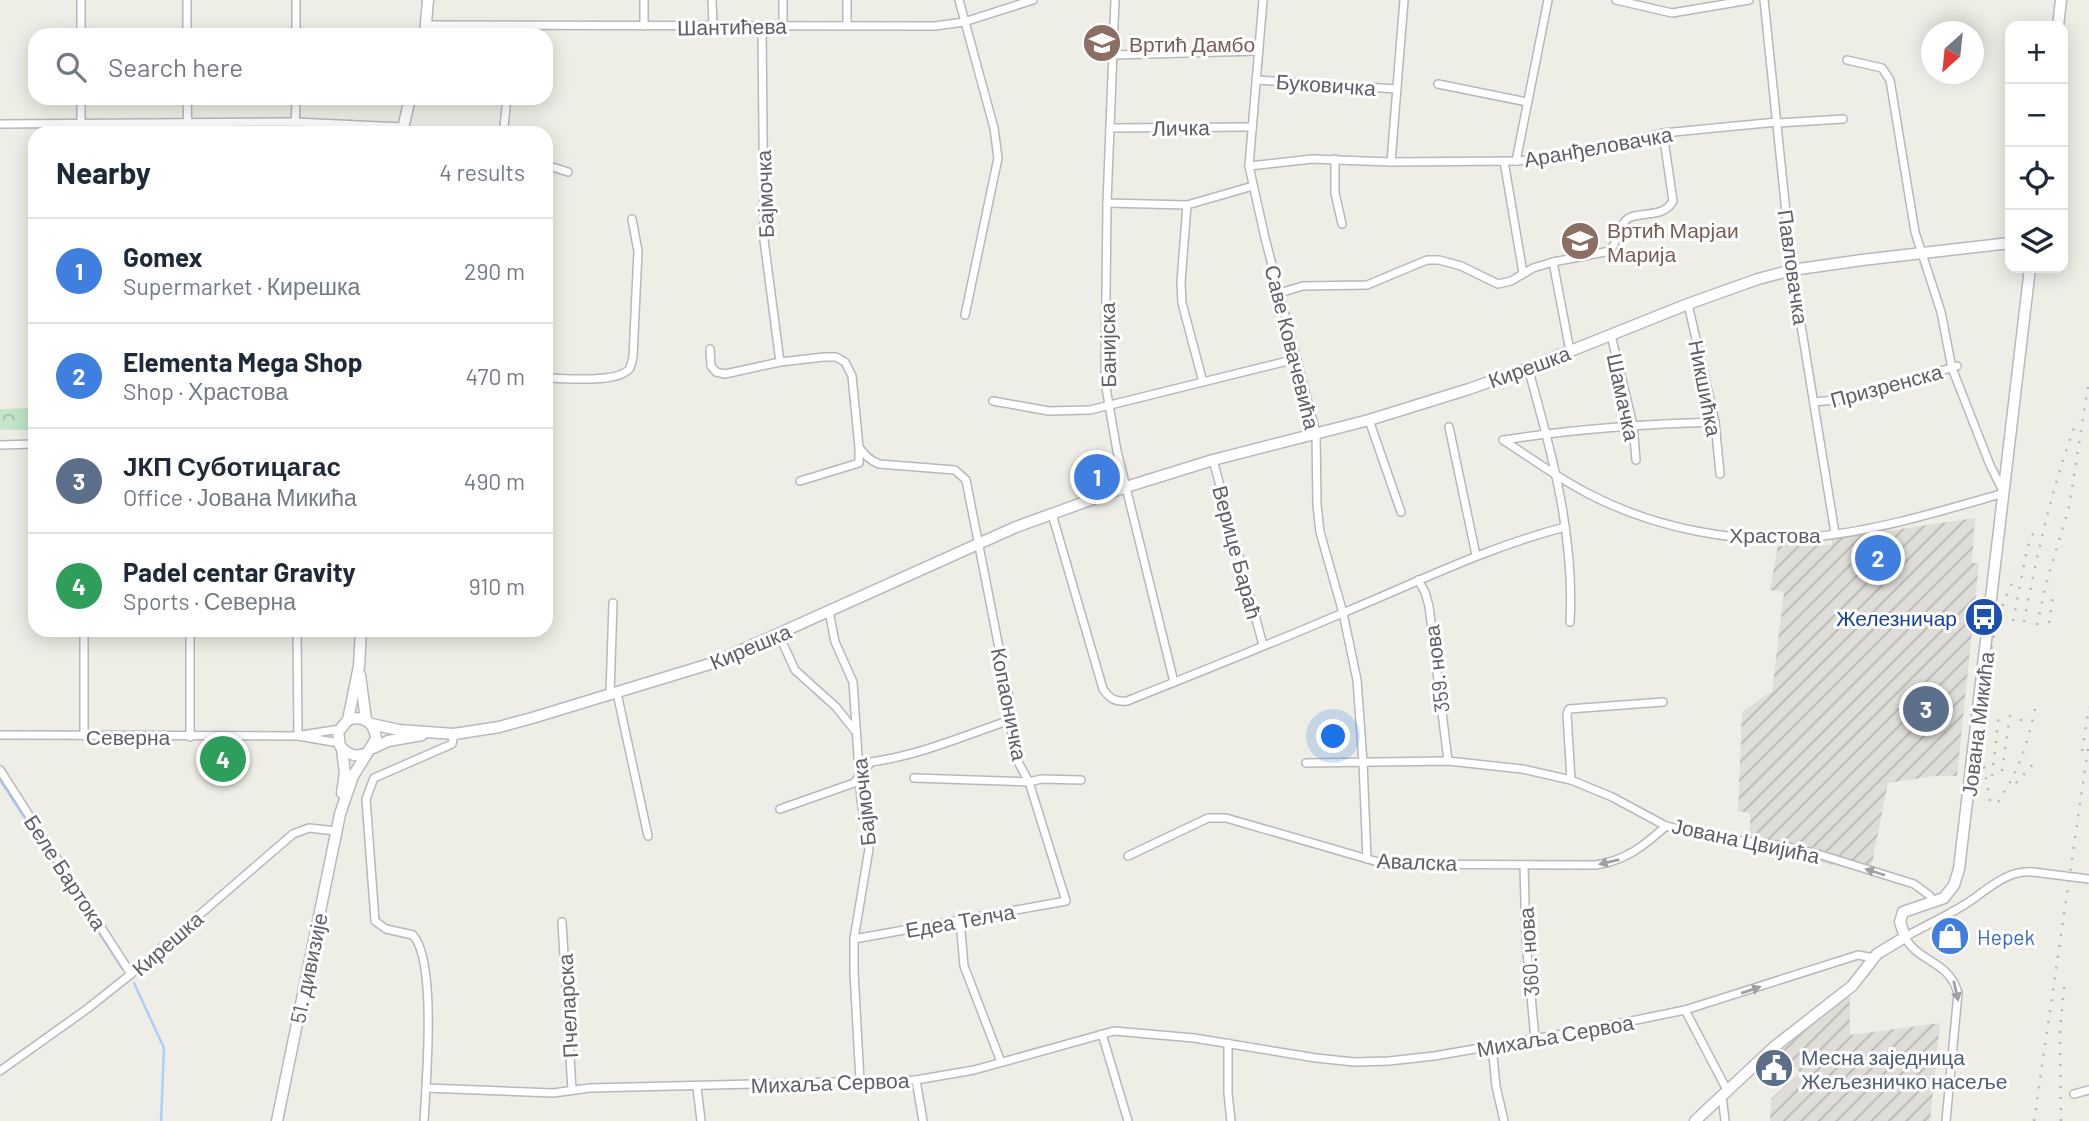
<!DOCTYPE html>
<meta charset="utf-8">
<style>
:root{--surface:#fff;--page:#f6f6f7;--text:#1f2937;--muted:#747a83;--line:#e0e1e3;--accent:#b45309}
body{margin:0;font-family:Barlow,sans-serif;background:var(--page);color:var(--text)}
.controls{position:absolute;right:21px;top:21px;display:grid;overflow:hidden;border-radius:14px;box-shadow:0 4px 18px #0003}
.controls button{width:63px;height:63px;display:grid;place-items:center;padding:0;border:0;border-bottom:2px solid var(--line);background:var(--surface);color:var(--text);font:35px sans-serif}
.compass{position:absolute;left:1921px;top:21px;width:63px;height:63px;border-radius:50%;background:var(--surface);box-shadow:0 4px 18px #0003;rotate:207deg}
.you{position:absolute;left:1334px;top:737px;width:24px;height:24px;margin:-18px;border:5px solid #fff;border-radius:50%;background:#1a73e8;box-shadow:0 0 0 10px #1a73e833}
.badge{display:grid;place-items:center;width:46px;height:46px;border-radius:50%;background:var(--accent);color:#fff;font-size:23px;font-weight:700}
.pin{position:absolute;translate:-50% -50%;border:4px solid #fff;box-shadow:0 2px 7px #0006}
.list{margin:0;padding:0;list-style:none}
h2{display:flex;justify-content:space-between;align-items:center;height:91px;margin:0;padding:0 28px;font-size:30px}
h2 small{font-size:23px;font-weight:400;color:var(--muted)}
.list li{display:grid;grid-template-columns:46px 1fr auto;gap:21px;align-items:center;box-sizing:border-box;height:105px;padding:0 28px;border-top:2px solid var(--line)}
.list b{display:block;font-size:26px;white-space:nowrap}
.list p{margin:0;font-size:23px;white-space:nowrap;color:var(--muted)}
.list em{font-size:23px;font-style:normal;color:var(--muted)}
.icon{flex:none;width:38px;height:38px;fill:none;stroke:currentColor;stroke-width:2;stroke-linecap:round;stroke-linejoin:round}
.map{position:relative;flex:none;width:2089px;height:1121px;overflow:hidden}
.search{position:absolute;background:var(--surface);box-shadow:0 4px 18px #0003;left:28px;top:28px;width:525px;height:77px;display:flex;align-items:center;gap:18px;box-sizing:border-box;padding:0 24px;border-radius:21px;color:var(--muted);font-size:26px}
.panel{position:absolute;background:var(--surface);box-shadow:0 4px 18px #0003;left:28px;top:126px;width:525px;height:511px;border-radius:21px}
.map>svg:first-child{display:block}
.industrial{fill:url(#industrial-furrows)}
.forest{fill:url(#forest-crowns)}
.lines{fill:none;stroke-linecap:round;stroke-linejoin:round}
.stream{stroke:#abcefb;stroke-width:2.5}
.street-casing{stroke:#b6b8bc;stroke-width:10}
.secondary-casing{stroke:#b7b9bf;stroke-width:13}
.street{stroke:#fff;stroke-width:7}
.secondary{stroke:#fff;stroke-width:10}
.rail{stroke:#b6b7b7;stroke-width:2.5;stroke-dasharray:2 9;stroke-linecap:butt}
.street-bridge-casing{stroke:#b6b8bc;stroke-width:10;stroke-linecap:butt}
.street-bridge{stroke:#fff;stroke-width:7}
.oneway{fill:#9ea0a3}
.labels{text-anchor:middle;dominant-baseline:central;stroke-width:6;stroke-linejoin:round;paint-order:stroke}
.street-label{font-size:21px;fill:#5e6066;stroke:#fff}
.education-label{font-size:21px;fill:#785e54;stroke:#fff;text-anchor:start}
.transit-label{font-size:21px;fill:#164399;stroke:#fff;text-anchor:end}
.shop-label{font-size:21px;fill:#366cbe;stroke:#fff;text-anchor:start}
.service-label{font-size:21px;fill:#4e5e75;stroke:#fff;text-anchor:start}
</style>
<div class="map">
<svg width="2089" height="1121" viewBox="0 0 2089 1121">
<defs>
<pattern id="industrial-furrows" width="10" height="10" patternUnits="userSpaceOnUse" patternTransform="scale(1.75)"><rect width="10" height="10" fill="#deddd8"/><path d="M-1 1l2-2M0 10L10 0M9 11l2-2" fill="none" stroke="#b7b7b3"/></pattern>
<pattern id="forest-crowns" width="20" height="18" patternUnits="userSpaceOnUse" patternTransform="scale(1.75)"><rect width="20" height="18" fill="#c4e5c9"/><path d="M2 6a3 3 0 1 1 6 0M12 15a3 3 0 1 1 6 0" fill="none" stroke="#a2bda7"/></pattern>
</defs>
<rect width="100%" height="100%" fill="#efeee6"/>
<g class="industrial">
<polygon points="1975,518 1972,563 1979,563 1957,776 1935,776 1888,783 1870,873 1750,847 1750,813 1738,811 1742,712 1772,691 1784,592 1770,590 1778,544 1832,545 1832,539"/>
<polygon points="1850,990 1850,1035 1940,1023 1930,1121 1770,1121 1771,1099 1800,1072 1776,1050"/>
</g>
<polygon class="forest" points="35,408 35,430 0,430 0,409"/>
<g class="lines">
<g class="stream">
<polyline points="0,780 122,968"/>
<polyline points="134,983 164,1048 161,1121"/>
</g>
<g class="street-casing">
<g id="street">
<polyline points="81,0 81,35"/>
<polyline points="187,0 187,35"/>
<polyline points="712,0 713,26"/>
<polyline points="783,0 783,25"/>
<polyline points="847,0 847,25"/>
<polyline points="959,0 994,128 998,158 965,315"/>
<polyline points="1115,0 1107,203 1105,382 1117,451 1174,682"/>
<polyline points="1263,0 1249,166 1265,238 1316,433 1317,505 1320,532 1343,613 1357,680 1363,762 1367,859"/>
<polyline points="1616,0 1672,13 1749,0"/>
<polyline points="1764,0 1792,270 1835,533"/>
<polyline points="427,25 935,26 964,22 1033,0"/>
<polyline points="644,26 644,0"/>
<polyline points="762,26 764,240 780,362"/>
<polyline points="296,35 296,0"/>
<polyline points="1113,55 1258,51"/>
<polyline points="1256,80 1397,89"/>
<polyline points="1438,84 1527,102"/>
<polyline points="81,98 81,133"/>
<polyline points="187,98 188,133"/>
<polyline points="1777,123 1843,119"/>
<polyline points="0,124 295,122 403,127"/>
<polyline points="504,127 507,98"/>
<polyline points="1110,128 1252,127"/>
<polyline points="295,133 296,98"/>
<polyline points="1335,159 1335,193 1342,224"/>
<polyline points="1504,161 1523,273"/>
<polyline points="1516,161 1548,0"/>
<polyline points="1391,162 1404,0"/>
<polyline points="546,165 568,172"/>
<polyline points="1249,166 1312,159 1391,162 1516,161 1554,158 1663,133 1777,122"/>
<polyline points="1107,203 1187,205 1253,186"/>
<polyline points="1187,205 1181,282 1182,303 1203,382"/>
<polyline points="1553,262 1570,351"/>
<path d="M1279 293 1303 286 1367 285 1427 260H1439L1461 266 1498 284 1511 281 1533 268 1553 262 1610 251C1618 242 1619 221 1631 217 1646 212 1664 217 1673 201L1663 133"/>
<polyline points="1688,304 1715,422 1720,474"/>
<polyline points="1611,335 1633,425 1636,460"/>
<path d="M710 349 711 366 716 372 725 374 780 362 824 357H836L845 362 852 376 859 447C864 455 869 460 879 464L955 470 966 480 1013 719 1012 732 1016 758 1029 782 1066 901 854 939"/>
<path d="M1528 368C1551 449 1575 536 1570 622"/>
<path d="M546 378C564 378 619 384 630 368 630 367 633 359 633 357L638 251 632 219"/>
<polyline points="993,401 1049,411 1090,410 1296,359"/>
<polyline points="1814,402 1854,398 1957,366"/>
<polyline points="1369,420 1401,512"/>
<polyline points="1449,427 1476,555"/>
<path d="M1503 440C1531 458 1559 479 1589 494 1654 528 1738 545 1812 537 1877 531 1941 511 2004 493L1990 465 1952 368 1941 312 1915 232 1890 80 1882 68 1847 60"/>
<path d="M1504 440C1574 429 1644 424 1715 422"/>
<polyline points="0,445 35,444"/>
<polyline points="1213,460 1263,645"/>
<polyline points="800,481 859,463 859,448"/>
<path d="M1052 514 1103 689C1110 699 1115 702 1127 701 1200 672 1273 643 1345 612 1420 581 1485 548 1565 527"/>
<polyline points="1418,580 1425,592 1429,606 1448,761"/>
<polyline points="829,611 835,642 853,682 861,800 869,849 854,939 854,972 860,1081"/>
<polyline points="84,630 84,736"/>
<polyline points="190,630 190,737"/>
<polyline points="297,630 298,736"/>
<polyline points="779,635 795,670 836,707 856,732"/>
<polyline points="617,693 648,836"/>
<polyline points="610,694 613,603"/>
<polyline points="0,735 298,736 339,743"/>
<polyline points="302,735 340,729"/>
<polyline points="1306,763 1448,761 1522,769 1571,780 1612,797 1666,826 1709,837 1784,846 1818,854 1914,884 1929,895 1934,902"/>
<polyline points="0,770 131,974"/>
<polyline points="914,778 1029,782 1041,779 1081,780"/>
<polyline points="1571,780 1567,714 1569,709 1663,702"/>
<path d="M780 809 854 783 871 762C921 755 966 735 1013 719"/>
<path d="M1128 856 1208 818H1226L1385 864 1595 865C1625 861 1644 846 1666 826"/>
<polyline points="1524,865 1526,941 1535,1039"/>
<polyline points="960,920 964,966 1001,1062"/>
<polyline points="562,922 572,1090"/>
<polyline points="1685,1010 1727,1090"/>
<polyline points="1102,1034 1128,1121"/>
<polyline points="1228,1043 1228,1093 1231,1121"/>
<polyline points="1492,1046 1496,1086 1504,1121"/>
<polyline points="0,1071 87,1009 131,974 293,834 309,828 336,831"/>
<polyline points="916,1080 923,1121"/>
<polyline points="697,1087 701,1121"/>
<polyline points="426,1088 553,1093 590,1088 916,1080 974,1070 1114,1031 1194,1038 1316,1058 1354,1062 1389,1061 1434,1056 1597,1028 1685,1010 1858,955 1874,958"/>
<polyline points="2074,1094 2089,1090"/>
<polyline points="1722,1095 1725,1121"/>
<path d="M424 1121C426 1083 437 962 413 935L386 929 375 921 366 799 374 778 452 744 454 734"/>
<path d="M1946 1121 1958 993C1948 959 1918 963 1905 937 1924 926 1945 917 1964 905 1987 891 2004 870 2033 872"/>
</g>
</g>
<g class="secondary-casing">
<g id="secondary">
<polyline points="2058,26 2061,0"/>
<polyline points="425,35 428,0"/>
<polyline points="402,133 410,98"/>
<polyline points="360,675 366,720"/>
<polyline points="348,720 359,666 361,630"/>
<polyline points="371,724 399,730 454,734 499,727 532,718 713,663 1016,527 1126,487 1213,460 1369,420 1469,389 1528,368 1688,304 1758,279 1792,270 1862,260 2010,243"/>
<polyline points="373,748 388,741 422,735"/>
<polyline points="342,793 345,773 342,749"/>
<path d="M277 1121 340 814 353 776 376 739C375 722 363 715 348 720L338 732 340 746C348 755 356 758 367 753"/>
<polyline points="1695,1121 1774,1047 1852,986 1877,954 1905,937 1900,922 1903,912 1944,898 1954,885 1959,869 2030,268"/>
</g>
</g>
<use href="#street" class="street"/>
<use href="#secondary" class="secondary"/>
<g class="rail">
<polyline points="2013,621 2027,549 2035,529"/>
<path d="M2024 622C2037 554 2052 486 2077 420"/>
<polyline points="2049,623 2054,590"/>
<polyline points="2037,625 2048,577 2069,507 2089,380"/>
<polyline points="2021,721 2021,718"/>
<polyline points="2082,751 2089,707"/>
<polyline points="2002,771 2010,715"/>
<polyline points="1992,776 1999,714"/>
<polyline points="2016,783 2035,762"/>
<polyline points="1990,801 1982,755 1981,729 1992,646 1998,617 2015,575"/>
<path d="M1998 802C2021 767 2027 744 2036 705"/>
<polyline points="2034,1121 2089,742"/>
<polyline points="2061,1121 2060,1029 2065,979"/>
</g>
<g class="street-bridge-casing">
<polyline id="street-bridge" points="2033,872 2089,879"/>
</g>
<use href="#street-bridge" class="street-bridge"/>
</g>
<defs><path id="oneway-solid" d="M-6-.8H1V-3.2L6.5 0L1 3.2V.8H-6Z" transform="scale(1.75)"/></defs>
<g class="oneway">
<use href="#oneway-solid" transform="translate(1609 862) rotate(167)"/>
<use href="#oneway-solid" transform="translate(1875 872) rotate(-162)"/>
<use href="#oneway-solid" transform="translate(1751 990) rotate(-19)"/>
<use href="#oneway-solid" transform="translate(1956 991) rotate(77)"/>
</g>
<defs>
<g id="school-disc" transform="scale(2.0125)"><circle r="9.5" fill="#8d6e63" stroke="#fff"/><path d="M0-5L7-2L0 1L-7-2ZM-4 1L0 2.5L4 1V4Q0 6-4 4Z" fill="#fff"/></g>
<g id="bus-disc" transform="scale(2.0125)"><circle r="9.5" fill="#1a4fb4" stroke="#fff"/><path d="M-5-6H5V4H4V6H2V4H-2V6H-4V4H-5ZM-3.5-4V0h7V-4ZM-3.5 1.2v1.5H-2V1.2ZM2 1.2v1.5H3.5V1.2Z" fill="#fff"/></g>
<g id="shop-disc" transform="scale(2.0125)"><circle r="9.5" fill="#3f7fe0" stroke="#fff"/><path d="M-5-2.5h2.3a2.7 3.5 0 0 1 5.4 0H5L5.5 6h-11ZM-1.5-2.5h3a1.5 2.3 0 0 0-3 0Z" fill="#fff"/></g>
<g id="civic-disc" transform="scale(2.0125)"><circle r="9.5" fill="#5c6f8a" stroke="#fff"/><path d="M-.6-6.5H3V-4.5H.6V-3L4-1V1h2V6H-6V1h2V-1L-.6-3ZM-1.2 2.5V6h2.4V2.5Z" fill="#fff"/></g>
</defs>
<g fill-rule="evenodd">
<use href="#school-disc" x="1102" y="43"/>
<use href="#school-disc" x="1580" y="241"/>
<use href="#bus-disc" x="1984" y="617"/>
<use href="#shop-disc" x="1950" y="936"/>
<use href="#civic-disc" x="1774" y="1068"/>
</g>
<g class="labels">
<g class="street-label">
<text transform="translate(732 26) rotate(-1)">Шантићева</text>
<text transform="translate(1326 84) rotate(4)">Буковичка</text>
<text transform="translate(1181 127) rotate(-1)">Личка</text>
<text transform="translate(1598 146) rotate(-10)">Аранђеловачка</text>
<text transform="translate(764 194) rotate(-92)">Бајмочка</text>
<text transform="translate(1794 267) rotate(82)">Павловачка</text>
<text transform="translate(1107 345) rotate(-91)">Банијска</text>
<text transform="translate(1293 347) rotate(76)">Саве Ковачевића</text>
<text transform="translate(1529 366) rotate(-20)">Кирешка</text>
<text transform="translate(1886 385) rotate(-15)">Призренска</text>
<text transform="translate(1706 388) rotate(79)">Никшићка</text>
<text transform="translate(1624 397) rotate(78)">Шамачка</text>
<text x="1775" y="534">Храстова</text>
<text transform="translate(1238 552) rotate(75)">Верице Бараћ</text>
<text transform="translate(750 646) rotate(-23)">Кирешка</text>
<text transform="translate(1436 669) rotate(-97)">359. нова</text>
<text transform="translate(1010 704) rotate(79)">Копаоничка</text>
<text transform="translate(1977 724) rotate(-83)">Јована Микића</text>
<text x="128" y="736">Северна</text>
<text transform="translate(863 802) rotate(-96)">Бајмочка</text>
<text transform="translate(1746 840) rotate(12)">Јована Цвијића</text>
<text transform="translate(1417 861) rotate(2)">Авалска</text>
<text transform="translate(66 872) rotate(57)">Беле Бартока</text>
<text transform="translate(960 920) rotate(-10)">Едеа Телча</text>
<text transform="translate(167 943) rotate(-41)">Кирешка</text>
<text transform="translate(1528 952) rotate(-94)">360. нова</text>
<text transform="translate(308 968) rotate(-78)">51. дивизије</text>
<text transform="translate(567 1006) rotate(-93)">Пчеларска</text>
<text transform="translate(1555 1035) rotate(-10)">Михаља Сервоа</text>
<text transform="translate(830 1082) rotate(-2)">Михаља Сервоа</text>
</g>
<g class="education-label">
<text x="1129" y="43">Вртић Дамбо</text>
<text x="1607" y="229">Вртић Марјаи<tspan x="1607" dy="24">Марија</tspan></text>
</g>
<g class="transit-label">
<text x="1957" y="617">Железничар</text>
</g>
<g class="shop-label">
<text x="1977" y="936">Hepek</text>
</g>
<g class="service-label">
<text x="1801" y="1056">Месна заједница<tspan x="1801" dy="24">Жељезничко насеље</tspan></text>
</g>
</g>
</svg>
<div class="controls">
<button>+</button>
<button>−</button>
<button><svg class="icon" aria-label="locate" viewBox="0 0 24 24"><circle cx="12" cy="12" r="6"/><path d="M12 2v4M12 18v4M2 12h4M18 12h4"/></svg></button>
<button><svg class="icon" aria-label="layers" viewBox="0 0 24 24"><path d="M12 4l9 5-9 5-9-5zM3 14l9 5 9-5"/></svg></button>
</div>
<svg class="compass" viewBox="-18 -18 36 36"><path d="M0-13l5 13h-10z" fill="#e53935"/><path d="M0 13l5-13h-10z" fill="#747a83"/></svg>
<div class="you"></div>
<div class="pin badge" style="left:1097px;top:477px;background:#3f7fe0">1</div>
<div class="pin badge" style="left:1878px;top:558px;background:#3f7fe0">2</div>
<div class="pin badge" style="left:1926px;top:709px;background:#5c6f8a">3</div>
<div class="pin badge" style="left:223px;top:759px;background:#2e9e5b">4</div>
<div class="search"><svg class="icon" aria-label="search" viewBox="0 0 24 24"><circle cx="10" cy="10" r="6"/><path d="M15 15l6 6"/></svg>Search here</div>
<section class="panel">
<h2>Nearby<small>4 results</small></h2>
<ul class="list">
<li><span class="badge" style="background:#3f7fe0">1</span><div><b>Gomex</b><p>Supermarket · Кирешка</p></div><em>290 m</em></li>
<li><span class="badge" style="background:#3f7fe0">2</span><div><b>Elementa Mega Shop</b><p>Shop · Храстова</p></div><em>470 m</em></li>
<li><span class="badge" style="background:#5c6f8a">3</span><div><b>ЈКП Суботицагас</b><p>Office · Јована Микића</p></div><em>490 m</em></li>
<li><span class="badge" style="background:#2e9e5b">4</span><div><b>Padel centar Gravity</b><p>Sports · Северна</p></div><em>910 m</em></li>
</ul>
</section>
</div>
